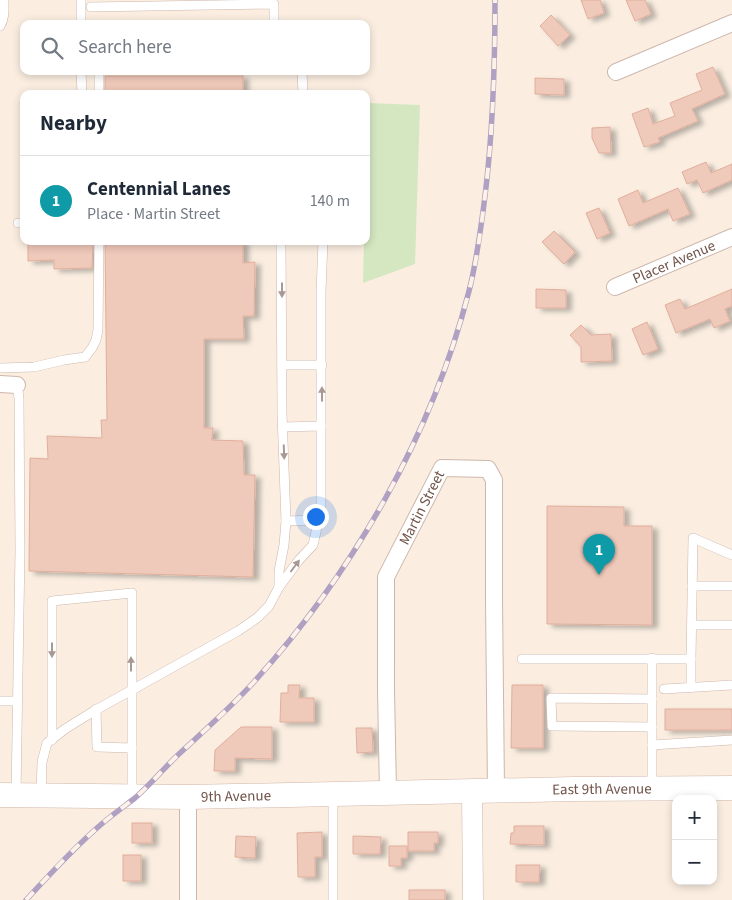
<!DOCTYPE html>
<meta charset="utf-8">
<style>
:root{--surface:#fff;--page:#f2f2f3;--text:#1f2937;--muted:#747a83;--line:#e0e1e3;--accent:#2563eb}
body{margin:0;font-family:"Source Sans 3",sans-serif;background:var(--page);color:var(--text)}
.controls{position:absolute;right:15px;bottom:15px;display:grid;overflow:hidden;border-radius:10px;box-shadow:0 2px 8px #0003}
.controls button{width:45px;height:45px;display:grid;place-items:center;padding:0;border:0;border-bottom:1px solid var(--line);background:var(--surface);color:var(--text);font:25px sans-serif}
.you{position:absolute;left:315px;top:516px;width:18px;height:18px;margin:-12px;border:4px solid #fff;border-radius:50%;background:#1a73e8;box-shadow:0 0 0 8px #1a73e833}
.badge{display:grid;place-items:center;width:32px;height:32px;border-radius:50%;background:var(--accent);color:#fff;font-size:16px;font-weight:700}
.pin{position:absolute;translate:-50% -41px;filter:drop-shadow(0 1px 2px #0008)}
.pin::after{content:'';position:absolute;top:26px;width:18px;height:15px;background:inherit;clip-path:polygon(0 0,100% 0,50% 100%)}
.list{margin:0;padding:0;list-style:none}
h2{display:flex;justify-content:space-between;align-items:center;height:65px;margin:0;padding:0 20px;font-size:21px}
h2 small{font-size:16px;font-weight:400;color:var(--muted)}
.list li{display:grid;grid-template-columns:32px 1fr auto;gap:15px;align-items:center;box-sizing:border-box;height:90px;padding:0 20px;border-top:1px solid var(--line)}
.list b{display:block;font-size:19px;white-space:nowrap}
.list p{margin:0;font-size:16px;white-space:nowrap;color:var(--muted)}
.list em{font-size:16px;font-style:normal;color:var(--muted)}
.icon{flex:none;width:28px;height:28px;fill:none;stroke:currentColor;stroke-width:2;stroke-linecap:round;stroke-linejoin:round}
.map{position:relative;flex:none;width:732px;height:900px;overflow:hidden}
.search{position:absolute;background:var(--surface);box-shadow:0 2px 8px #0003;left:20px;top:20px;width:350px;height:55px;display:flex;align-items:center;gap:12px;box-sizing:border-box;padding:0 18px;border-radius:10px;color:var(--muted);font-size:19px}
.panel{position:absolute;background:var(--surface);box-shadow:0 2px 8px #0003;left:20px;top:90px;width:350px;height:155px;border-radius:10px}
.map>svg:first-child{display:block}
.green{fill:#d5e7c1}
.building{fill:#efc9ba;stroke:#e1ae9b;filter:url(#shadow)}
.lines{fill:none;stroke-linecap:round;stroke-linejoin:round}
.service-casing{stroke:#cdb7ac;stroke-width:10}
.minor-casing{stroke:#cdb7ac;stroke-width:18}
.tertiary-casing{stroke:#cdb7ac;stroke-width:21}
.secondary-casing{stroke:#d0b6a9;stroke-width:25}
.service{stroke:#fff;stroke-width:9}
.minor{stroke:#fff;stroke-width:16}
.tertiary{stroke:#fff;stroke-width:20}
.secondary{stroke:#fff;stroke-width:24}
.rail-casing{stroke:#b0a1c3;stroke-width:5.5}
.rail{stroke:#fef2e7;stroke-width:4;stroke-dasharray:11;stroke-linecap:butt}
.oneway{fill:#aa9892}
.labels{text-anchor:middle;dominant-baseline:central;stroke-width:4;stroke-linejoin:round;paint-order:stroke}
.street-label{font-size:15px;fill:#715349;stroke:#fef2e7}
</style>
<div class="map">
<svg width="732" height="900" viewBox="0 0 732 900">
<defs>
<filter id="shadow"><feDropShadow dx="5.5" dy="3" stdDeviation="2.5" flood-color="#0004"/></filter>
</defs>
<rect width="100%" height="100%" fill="#fbeee1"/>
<polygon class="green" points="368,103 420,105 415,264 363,283 364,241 366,241 366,172"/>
<g class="building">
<polygon points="581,0 600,0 604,13 588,19"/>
<polygon points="626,0 645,0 651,14 635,21"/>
<polygon points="551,15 570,35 558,46 540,26"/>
<polygon points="713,67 725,94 692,109 698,121 658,138 660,142 644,147 632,114 648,108 653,124 675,116 670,103 702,90 696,74"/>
<rect x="105" y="76" width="138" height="18"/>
<polygon points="535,78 564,79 564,95 535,94"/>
<polygon points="610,127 611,153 599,153 592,138 592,128"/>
<polygon points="706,162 711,173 732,164 732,180 703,193 697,180 687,184 682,172"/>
<polygon points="678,188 690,214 673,221 668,209 629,226 618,199 638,190 643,203"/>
<polygon points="599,208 610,233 597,239 586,213"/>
<polygon points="554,231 575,252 564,264 542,242"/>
<polygon points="28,241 93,241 92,268 54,269 54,260 28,261"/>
<polygon points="105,241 243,241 243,263 255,262 254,316 243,316 244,339 204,339 204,428 213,428 212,440 243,441 244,475 255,475 253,577 29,571 30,458 48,459 47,436 102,438 101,420 107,420"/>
<polygon points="536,289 566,290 566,308 536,308"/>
<polygon points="732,289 732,306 725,309 730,321 714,328 710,319 676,333 665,305 680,299 685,309"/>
<polygon points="647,322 658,349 643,355 632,329"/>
<polygon points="581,325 591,335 611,334 612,361 581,362 581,347 570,335"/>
<polygon points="547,506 624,507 624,526 652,526 652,625 547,624"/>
<polygon points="288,685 300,685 299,698 314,698 314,722 280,722 281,693 288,693"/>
<polygon points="512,685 543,685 543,748 511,748"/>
<rect x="665" y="709" width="67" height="21"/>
<polygon points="241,727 272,727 272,759 235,758 235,771 214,771 215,750"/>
<polygon points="356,728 372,728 373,752 357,753"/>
<rect x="132" y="823" width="20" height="20"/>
<polygon points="514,826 544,826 544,845 510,844 511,833 514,833"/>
<polygon points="322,832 322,857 315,857 315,877 298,877 297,833"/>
<polygon points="408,832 438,832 438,843 434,843 434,851 408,851"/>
<polygon points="236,836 256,837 255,858 235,857"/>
<polygon points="353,836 381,837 380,854 353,854"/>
<polygon points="389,846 407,846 407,858 401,858 401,866 389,866"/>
<rect x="123" y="855" width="18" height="26"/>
<polygon points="516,865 540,865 539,882 516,882"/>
<rect x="409" y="890" width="36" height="10"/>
</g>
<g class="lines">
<g class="service-casing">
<g id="service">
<polyline points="81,0 81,24"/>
<polyline points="91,7 274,4 274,24"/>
<path d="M0 26C5 18 4 9 4 0"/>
<polyline points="81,71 82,94"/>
<polyline points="99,71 99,94"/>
<polyline points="302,71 303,94"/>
<polyline points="18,223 24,223"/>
<polyline points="281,241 282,414 286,521 284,545 279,571 279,587 299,560 313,545 321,510 321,292 323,241"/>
<polyline points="282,365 322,365"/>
<polyline points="0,368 34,367 64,360 85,357 92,348 96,340 98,330 99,241"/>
<polyline points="283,427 321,426"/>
<polyline points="286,521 318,520"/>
<polyline points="692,586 732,586"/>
<polyline points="692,625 732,625"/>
<polyline points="652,658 652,788"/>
<polyline points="522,659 691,659 693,538 732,555"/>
<polyline points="691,659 691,688"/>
<polyline points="664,689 732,685"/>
<polyline points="652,699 551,698 552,726 652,727"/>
<polyline points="0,701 17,701"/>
<polyline points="96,709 97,747 132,748"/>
<polyline points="52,740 52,601 132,593 132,797"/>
<polyline points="652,745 732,740"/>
<polyline points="16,795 20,551 19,398 17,385"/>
<polyline points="333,795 333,900"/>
<polyline points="41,796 42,762 47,743 65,729 94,711 238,631 257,618 269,606 279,587"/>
</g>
</g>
<g class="minor-casing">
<g id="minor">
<polyline points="616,72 732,23"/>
<path id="s1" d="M615 287 732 237"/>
<polyline points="0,384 17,385"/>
<path id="s2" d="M388 793 386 690V577L442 468 488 469 494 480V600L496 790"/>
<polyline points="188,797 188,900"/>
</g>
</g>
<g class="tertiary-casing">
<polyline id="tertiary" points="472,791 473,900"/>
</g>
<g class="secondary-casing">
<g id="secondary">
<path id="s3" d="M0 795 188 797 575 789 732 788"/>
</g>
</g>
<use href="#service" class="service"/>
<use href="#minor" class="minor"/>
<use href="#tertiary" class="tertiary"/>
<use href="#secondary" class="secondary"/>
<g class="rail-casing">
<path id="rail" d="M26 900C49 875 72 850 97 828 109 817 122 808 135 798 151 784 164 768 180 753 205 730 230 708 253 683 353 573 432 435 469 291 477 260 481 228 485 196 493 131 495 66 495 0"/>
</g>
<use href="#rail" class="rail"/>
</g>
<defs><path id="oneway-solid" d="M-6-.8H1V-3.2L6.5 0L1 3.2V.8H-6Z" transform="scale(1.25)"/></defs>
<g class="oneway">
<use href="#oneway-solid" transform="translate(282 290) rotate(90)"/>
<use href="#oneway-solid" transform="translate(322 394) rotate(-90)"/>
<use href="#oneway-solid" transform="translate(284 452) rotate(88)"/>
<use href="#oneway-solid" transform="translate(295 566) rotate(-53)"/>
<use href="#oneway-solid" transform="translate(52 650) rotate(90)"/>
<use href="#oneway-solid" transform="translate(131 664) rotate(-90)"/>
</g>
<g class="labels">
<g class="street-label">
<text stroke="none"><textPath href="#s1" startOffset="64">Placer Avenue</textPath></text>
<text stroke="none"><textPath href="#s2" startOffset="294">Martin Street</textPath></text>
<text stroke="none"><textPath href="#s3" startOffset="602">East 9th Avenue</textPath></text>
<text stroke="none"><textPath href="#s3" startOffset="236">9th Avenue</textPath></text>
</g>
</g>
</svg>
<div class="controls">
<button>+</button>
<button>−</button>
</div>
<div class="you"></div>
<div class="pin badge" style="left:599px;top:575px;background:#0f9aa8">1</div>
<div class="search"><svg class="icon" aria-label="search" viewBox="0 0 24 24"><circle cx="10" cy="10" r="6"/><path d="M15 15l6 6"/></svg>Search here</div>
<section class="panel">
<h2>Nearby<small></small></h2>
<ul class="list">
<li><span class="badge" style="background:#0f9aa8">1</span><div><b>Centennial Lanes</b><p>Place · Martin Street</p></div><em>140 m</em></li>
</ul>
</section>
</div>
